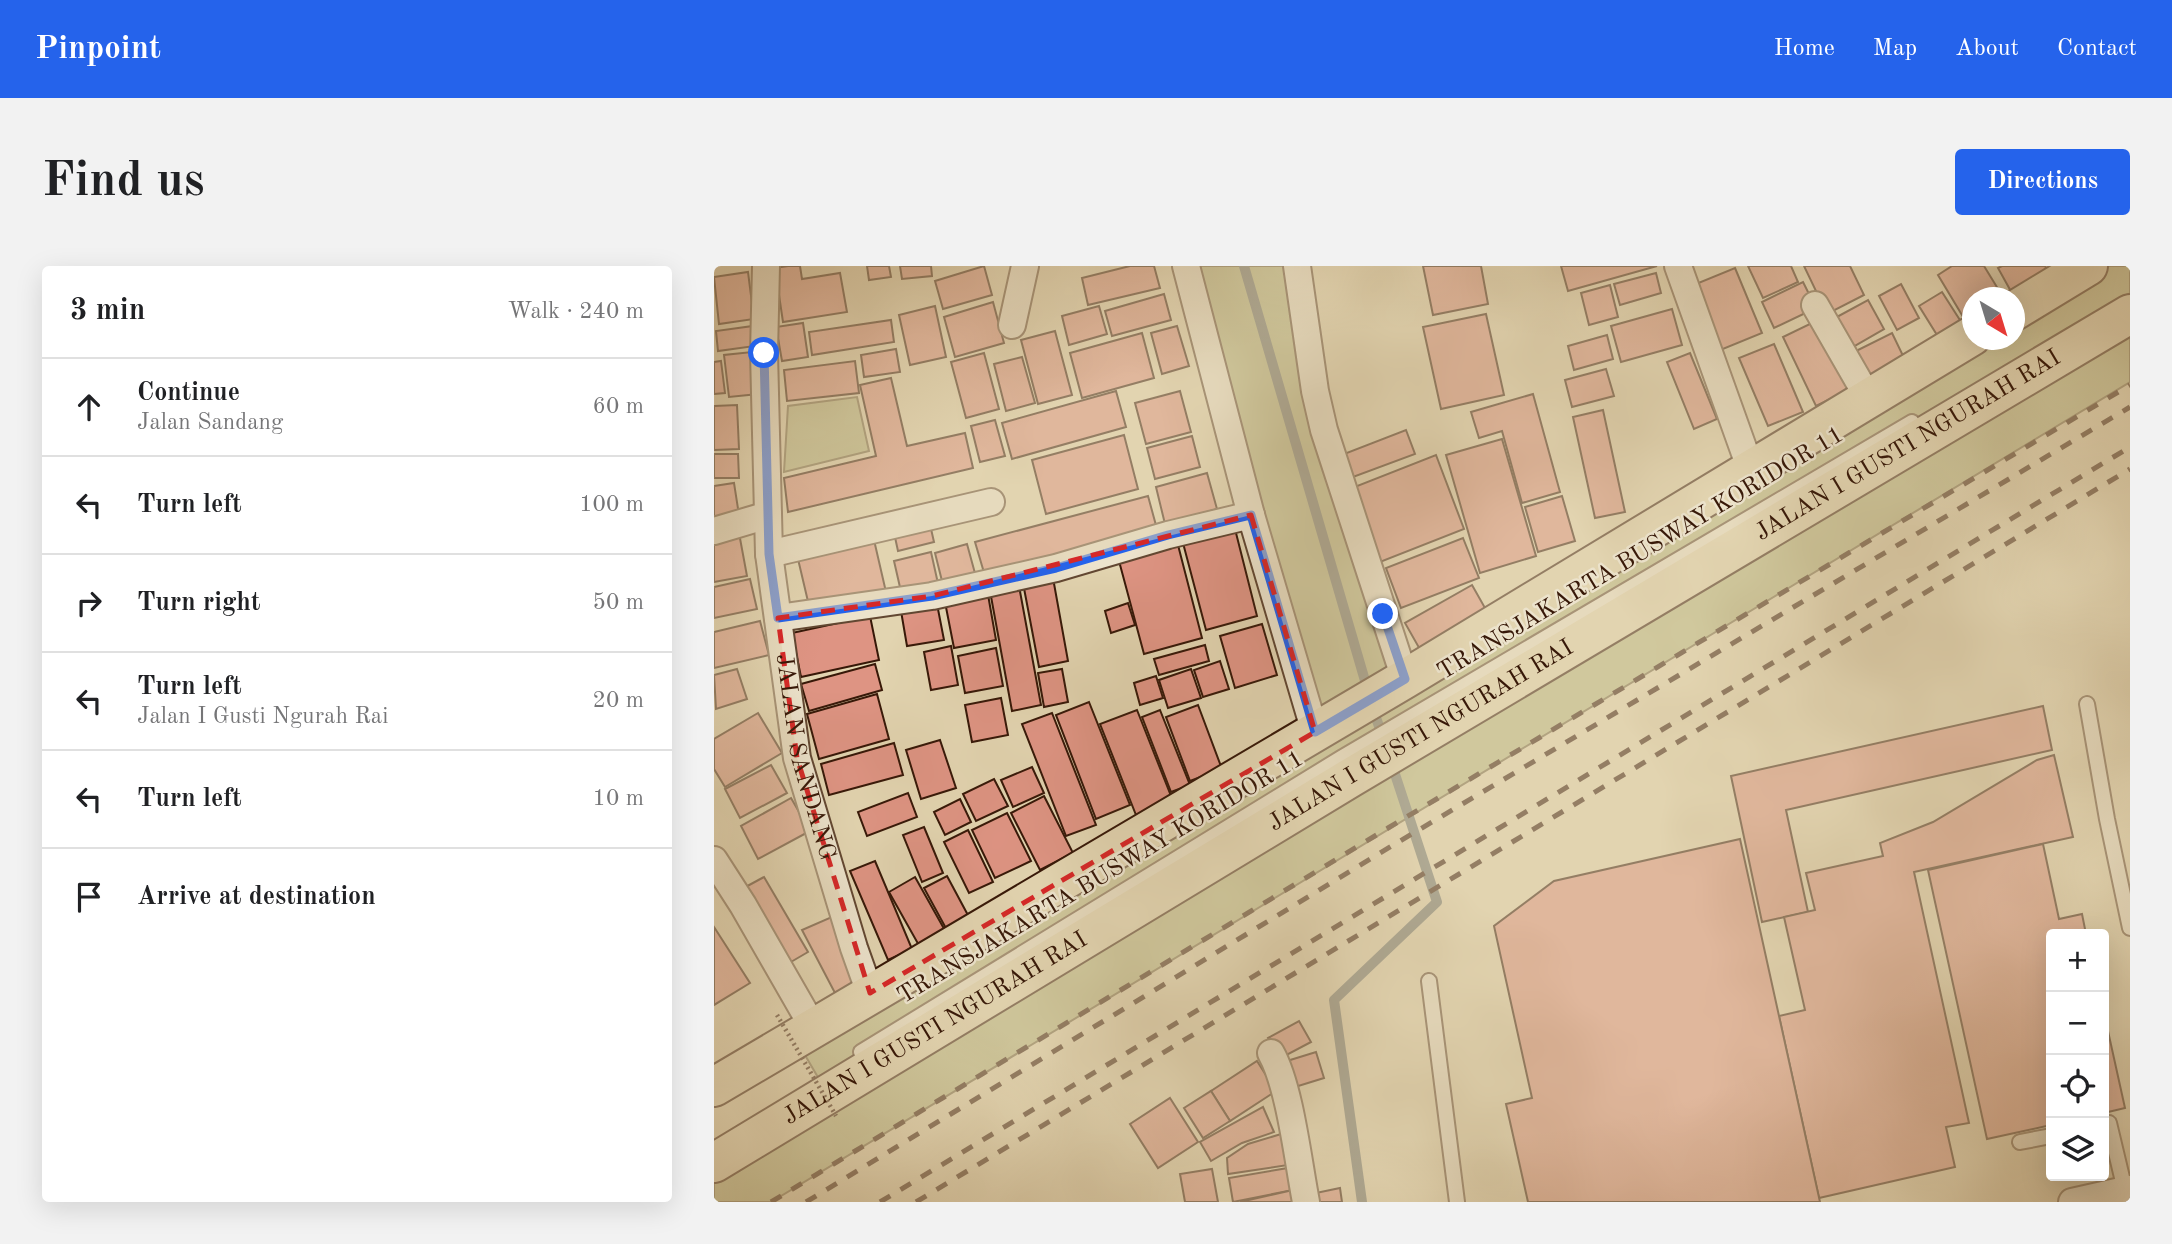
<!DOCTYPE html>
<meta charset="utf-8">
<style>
:root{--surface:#fff;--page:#f2f2f2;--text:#202124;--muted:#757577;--line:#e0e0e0;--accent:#2563eb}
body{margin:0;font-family:"Old Standard TT",serif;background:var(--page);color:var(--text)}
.controls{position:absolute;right:21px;bottom:21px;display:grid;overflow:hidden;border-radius:7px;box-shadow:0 7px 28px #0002}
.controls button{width:63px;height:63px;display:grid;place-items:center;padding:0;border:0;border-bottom:2px solid var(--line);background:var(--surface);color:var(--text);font:35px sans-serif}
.compass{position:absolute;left:1248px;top:21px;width:63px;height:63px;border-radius:50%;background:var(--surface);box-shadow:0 7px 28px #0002;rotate:142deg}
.stop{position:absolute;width:21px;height:21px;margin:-16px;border:5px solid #2563eb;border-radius:50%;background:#fff}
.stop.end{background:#2563eb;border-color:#fff;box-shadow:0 2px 7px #0008}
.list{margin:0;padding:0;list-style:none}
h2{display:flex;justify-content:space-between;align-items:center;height:91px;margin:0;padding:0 28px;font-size:30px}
h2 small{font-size:23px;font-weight:400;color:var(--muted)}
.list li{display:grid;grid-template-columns:46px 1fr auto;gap:21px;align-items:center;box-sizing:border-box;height:98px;padding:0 28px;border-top:2px solid var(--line)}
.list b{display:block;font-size:26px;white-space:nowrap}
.list p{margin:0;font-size:23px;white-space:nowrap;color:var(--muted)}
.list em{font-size:23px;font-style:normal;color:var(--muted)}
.icon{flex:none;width:38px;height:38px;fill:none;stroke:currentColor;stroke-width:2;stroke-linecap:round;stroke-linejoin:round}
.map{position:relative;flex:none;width:1416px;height:936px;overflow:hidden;border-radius:7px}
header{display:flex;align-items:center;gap:42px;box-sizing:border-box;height:98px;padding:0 35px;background:var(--accent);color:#fff}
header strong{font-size:33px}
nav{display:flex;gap:38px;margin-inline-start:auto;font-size:24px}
.intro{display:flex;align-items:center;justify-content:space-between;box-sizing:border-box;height:168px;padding:0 42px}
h1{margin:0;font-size:49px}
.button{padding:18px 32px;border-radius:7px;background:var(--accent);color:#fff;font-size:24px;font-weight:700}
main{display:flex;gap:42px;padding:0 42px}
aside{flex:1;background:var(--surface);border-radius:7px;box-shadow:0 7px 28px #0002}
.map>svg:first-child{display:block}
.green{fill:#bbbb86;stroke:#796a47;stroke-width:2}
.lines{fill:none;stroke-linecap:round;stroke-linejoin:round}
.stream{stroke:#71776f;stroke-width:10}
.building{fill:#de9483;stroke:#371808;stroke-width:2}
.service-casing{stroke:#624732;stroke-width:18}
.minor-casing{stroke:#624732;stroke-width:30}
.primary-casing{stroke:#371808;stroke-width:42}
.service{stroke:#ece3cc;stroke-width:14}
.minor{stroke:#ece3cc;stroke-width:26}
.primary{stroke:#e2d4b0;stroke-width:38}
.rail{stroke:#371808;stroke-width:5;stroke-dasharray:12 12;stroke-linecap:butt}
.path-bridge{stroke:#371808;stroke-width:4.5;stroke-dasharray:2 3.5;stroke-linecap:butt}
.route{stroke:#2563eb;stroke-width:9}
.marked{fill:none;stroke:#d62828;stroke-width:5;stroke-dasharray:14 9;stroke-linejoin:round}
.labels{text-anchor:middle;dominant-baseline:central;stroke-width:5;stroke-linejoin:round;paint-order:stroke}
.street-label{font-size:24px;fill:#371808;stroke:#ece3cc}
</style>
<header>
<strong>Pinpoint</strong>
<nav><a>Home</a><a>Map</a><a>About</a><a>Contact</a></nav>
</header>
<div class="intro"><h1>Find us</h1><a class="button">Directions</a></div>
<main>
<aside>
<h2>3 min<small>Walk · 240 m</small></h2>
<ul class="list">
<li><svg class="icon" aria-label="ahead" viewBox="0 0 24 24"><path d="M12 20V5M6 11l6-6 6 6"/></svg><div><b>Continue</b><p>Jalan Sandang</p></div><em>60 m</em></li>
<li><svg class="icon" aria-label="left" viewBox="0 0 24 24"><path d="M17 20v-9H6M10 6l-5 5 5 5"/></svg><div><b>Turn left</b></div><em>100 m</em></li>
<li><svg class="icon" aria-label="right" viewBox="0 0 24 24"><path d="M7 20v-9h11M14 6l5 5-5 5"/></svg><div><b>Turn right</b></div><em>50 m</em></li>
<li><svg class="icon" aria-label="left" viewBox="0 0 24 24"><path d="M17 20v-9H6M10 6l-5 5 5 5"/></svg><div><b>Turn left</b><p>Jalan I Gusti Ngurah Rai</p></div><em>20 m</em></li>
<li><svg class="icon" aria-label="left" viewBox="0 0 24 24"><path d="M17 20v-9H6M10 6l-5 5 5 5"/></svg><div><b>Turn left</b></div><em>10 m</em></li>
<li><svg class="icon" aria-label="arrive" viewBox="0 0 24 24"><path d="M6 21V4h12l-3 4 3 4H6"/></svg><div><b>Arrive at destination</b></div></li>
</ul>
</aside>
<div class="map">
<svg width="1416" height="936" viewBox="0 0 1416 936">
<rect width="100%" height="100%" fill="#e2d4b0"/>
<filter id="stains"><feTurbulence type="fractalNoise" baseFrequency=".00286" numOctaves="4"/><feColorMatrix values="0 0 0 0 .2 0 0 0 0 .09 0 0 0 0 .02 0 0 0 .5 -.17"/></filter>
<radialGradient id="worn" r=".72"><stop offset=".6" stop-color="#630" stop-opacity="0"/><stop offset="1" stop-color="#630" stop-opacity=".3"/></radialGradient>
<g class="green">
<polygon points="476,0 584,0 603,135 691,413 1258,74 1300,74 1301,44 1373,0 1416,0 1416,27 690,455 105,813 81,772 601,466"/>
<polygon points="1416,48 1416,116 57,936 0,936 0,897"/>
<polygon points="143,131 155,185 70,206 74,140"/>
</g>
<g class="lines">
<g class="stream">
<polyline points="530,0 654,425"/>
<polyline points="658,440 669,472"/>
<polyline points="648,936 620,734 723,636 677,496"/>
</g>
</g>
<g class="building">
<polygon points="74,0 86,0 88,13 126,7 133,46 69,56 61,2"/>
<polygon points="153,0 175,0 177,11 155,14"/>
<polygon points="186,0 217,0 218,10 188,13"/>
<polygon points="270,0 278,29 229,43 221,15"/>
<polygon points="416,0 440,0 446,22 374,39 368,12"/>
<polygon points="709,0 767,0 774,38 719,49"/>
<polygon points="847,0 943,0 854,25"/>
<polygon points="1034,0 1077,0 1084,16 1049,32"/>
<polygon points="1090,0 1136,0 1150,29 1113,48"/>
<polygon points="1238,0 1270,0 1289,31 1258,32 1258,49 1251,54 1224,9"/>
<polygon points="1288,0 1331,0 1335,7 1299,29 1284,2"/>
<polygon points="1021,2 1048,67 1004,85 977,20"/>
<polygon points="34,6 40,53 5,58 0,11"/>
<polygon points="942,7 947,27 906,39 900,18"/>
<polygon points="1089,16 1102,42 1060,62 1048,36"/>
<polygon points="1187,18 1205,52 1183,64 1165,30"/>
<polygon points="896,19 904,51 875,59 867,27"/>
<polygon points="1228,26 1251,62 1228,77 1205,40"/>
<polygon points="450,28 457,54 398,70 391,45"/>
<polygon points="1154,34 1170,63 1137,82 1121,52"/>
<polygon points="279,36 290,77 241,91 230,51"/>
<polygon points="221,40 232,91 196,99 185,49"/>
<polygon points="385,40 393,68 355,79 348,50"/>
<polygon points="958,43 968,79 907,96 897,60"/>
<polygon points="772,48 790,129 727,143 709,61"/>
<polygon points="1106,53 1139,122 1102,140 1069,71"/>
<polygon points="177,54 180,76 98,89 95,66"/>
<polygon points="89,57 94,91 68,95 62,61"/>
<polygon points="39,60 41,80 4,85 2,65"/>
<polygon points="463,60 475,100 448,108 437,67"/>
<polygon points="341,65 358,129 324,138 307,74"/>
<polygon points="428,67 440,112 368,132 356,87"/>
<polygon points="1178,67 1193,98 1151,119 1136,88"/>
<polygon points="893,69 899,93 860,104 854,80"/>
<polygon points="1060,78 1089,146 1054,160 1025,92"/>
<polygon points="182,83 186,106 150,111 147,89"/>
<polygon points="38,86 44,128 15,131 10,89"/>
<polygon points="270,87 285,143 252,152 237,96"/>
<polygon points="976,87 1003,153 980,163 953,96"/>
<polygon points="308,91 321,137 292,145 280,98"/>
<polygon points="7,95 11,127 0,128 0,96"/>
<polygon points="141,95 145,127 73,135 70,104"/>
<polygon points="892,103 900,130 858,141 851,114"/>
<polygon points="177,112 193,180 251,167 259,202 74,246 70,212 162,190 146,119"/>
<polygon points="402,125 412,161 298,193 288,157"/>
<polygon points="466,125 477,166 432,178 421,137"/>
<polygon points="819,128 846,226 808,237 788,165 765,172 757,146"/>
<polygon points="23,139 25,183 0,184 0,140"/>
<polygon points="889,144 911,246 881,252 859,151"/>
<polygon points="281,154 291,190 266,196 257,160"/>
<polygon points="692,164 701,188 639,211 630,188"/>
<polygon points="410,169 424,223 332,248 318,194"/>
<polygon points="478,170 486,201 441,213 433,182"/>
<polygon points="788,173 822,290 766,307 732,189"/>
<polygon points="0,188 24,188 25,212 0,212"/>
<polygon points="722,189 750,263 666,296 638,222"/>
<polygon points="493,207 503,243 451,258 442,221"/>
<polygon points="20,217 25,249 0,253 0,220"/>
<polygon points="434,230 443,263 271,310 261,276"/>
<polygon points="848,230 861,275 824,286 811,241"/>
<polygon points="215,254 220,276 184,285 179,262"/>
<polygon points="521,263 543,350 492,364 469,277"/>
<polygon points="25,267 33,310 0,316 0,272"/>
<polygon points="749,272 765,312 687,342 672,302"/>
<polygon points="160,274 172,326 96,344 84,293"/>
<polygon points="253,278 262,311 229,319 221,287"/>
<polygon points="464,279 488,372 430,388 405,295"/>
<polygon points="217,286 225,322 188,330 180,295"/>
<polygon points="339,312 354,395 325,401 309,317"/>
<polygon points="36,313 43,343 0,352 0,321"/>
<polygon points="758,319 775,349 708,387 691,357"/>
<polygon points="305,320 327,439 298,445 276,325"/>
<polygon points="273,323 282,374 240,382 230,331"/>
<polygon points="414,337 421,359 397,367 391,345"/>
<polygon points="223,338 230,374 193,380 187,345"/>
<polygon points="156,350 165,394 87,411 78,367"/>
<polygon points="46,355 55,389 0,402 0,366"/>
<polygon points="548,358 563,409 521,422 506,370"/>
<polygon points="491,379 495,395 445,409 440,393"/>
<polygon points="237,380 244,419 217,424 210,386"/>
<polygon points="282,382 289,420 251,427 244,390"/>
<polygon points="506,395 515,423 489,431 480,404"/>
<polygon points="161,398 168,424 95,445 87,418"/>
<polygon points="23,403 33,433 2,443 0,409"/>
<polygon points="348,403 354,436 330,441 324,407"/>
<polygon points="477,403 487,432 454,442 445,414"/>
<polygon points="442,410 449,432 426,439 420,417"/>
<polygon points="163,428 175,473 105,493 93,448"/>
<polygon points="287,432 294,469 258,476 251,439"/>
<polygon points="375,436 416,539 382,553 342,449"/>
<polygon points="484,439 508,503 476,515 452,451"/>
<polygon points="1329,440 1338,484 1072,544 1094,646 1048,656 1017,510"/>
<polygon points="423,444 459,535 422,549 386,458"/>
<polygon points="446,444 476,519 457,526 428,451"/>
<polygon points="44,447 68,487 11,521 0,503 0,473"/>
<polygon points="338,447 382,559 352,570 308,458"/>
<polygon points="226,474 242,522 207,533 192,484"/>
<polygon points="180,477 189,509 115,529 107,498"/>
<polygon points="1340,489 1359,571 1200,606 1255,857 1232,861 1241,901 1105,932 1065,750 1091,744 1070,651 1101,644 1092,607 1169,590 1166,577 1219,556 1323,494"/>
<polygon points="57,499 73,527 26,552 11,523"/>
<polygon points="318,501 330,527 299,541 287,514"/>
<polygon points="280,513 294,540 262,555 249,528"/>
<polygon points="194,527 203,551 153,570 144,546"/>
<polygon points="330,530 359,587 326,604 297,547"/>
<polygon points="77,532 96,565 44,593 27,560"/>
<polygon points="246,533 257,556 231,569 220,546"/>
<polygon points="293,547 317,595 281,612 258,564"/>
<polygon points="210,561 229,607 208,616 189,569"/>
<polygon points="254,564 279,616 255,627 230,576"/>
<polygon points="1026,573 1106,936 814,936 792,838 818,832 780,660 840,615"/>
<polygon points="1329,578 1345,653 1368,648 1372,668 1337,668 1337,859 1273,873 1214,604"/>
<polygon points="161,595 198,683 174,694 136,605"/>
<polygon points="233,610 256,653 234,666 210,622"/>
<polygon points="50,611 94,686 70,700 26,624"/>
<polygon points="201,611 233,668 207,683 175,626"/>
<polygon points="120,650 145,718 121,727 88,664"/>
<polygon points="0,661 36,717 0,739"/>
<polygon points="1390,747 1411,842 1390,847"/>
<polygon points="585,755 597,776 565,793 554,772"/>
<polygon points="602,786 610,812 581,821 573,795"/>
<polygon points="543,795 562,825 516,855 497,825"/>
<polygon points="497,825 516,855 489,872 470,842"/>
<polygon points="456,832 484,876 444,902 416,858"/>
<polygon points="549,841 560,866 528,877 497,895 486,876"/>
<polygon points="567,868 574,899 514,908 513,892 534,878"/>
<polygon points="574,902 579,924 519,936 515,912"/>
<polygon points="498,903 504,936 471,936 466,908"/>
<polygon points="626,922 628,936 598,936 597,928"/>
<polygon points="579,924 582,936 526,936"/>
</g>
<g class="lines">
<g class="service-casing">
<g id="service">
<polyline points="1373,438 1393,553 1416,662"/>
<polyline points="715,715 743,936"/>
<polyline points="147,786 627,492 1198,156"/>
<polyline points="1390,858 1395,857 1411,924"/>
<polyline points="1306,876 1337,870"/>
</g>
</g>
<g class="minor-casing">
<g id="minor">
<path id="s1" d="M52 0 50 87 55 288 83 492 140 682 156 727"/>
<polyline points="472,0 537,249 601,466"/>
<polyline points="583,0 601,125 610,164 691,413"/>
<polyline points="964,0 1037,204"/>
<polyline points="1101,39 1155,133"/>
<polyline points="298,59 311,0"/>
<polyline points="0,265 54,249"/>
<polyline points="55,288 277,236"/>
<polyline points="64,352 218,330 342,302 454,269 537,249"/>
<polyline points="0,594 29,639 99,761"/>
<path d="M557 787C576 821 584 895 592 936"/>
<polyline points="1358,936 1416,923"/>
</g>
</g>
<g class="primary-casing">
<g id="primary">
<polyline points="1300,45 1374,0"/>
<polyline points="0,821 691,413 1258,70"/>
<path id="s2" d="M0 897 636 512 1416 48"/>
</g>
</g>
<use href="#service" class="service"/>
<use href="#minor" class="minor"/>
<use href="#primary" class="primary"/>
<g class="rail">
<polyline points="57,936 674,562 1416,119"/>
<polyline points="92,936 681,578 1416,141"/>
<polyline points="166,936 1416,181"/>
<polyline points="202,936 1416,203"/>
</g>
<polyline class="path-bridge" points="63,749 122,850"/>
</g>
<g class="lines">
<polyline class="route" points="50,87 55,288 64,352 218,330 342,302 454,269 537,249 601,466 691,413 669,348"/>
</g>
<path d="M0 0H1416V936H0ZM537 249 601 466 156 727 83 492 64 352 218 330Z" fill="#e2d4b0" fill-opacity=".55" fill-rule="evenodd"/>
<path class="marked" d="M537 249 601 466 156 727 83 492 64 352 218 330Z"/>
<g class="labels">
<g class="street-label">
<text stroke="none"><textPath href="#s2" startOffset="1393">JALAN I GUSTI NGURAH RAI</textPath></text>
<text transform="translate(927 288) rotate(-31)">TRANSJAKARTA BUSWAY KORIDOR 11</text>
<text stroke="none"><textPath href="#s2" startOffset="826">JALAN I GUSTI NGURAH RAI</textPath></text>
<text stroke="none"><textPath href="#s1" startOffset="495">JALAN SANDANG</textPath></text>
<text transform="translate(387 612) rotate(-31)">TRANSJAKARTA BUSWAY KORIDOR 11</text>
<text stroke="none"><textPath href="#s2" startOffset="259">JALAN I GUSTI NGURAH RAI</textPath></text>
</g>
</g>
<rect width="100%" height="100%" filter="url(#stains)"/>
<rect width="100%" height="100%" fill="url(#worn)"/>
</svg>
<div class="controls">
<button>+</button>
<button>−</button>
<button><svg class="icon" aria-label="locate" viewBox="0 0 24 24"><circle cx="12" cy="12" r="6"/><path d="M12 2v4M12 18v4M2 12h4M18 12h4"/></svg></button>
<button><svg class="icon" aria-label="layers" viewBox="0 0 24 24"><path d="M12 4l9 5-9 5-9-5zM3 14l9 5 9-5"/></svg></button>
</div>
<svg class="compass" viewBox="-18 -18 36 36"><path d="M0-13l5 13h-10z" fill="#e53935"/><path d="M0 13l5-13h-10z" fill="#757577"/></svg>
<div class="stop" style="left:50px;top:87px"></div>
<div class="stop end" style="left:669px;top:348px"></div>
</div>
</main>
